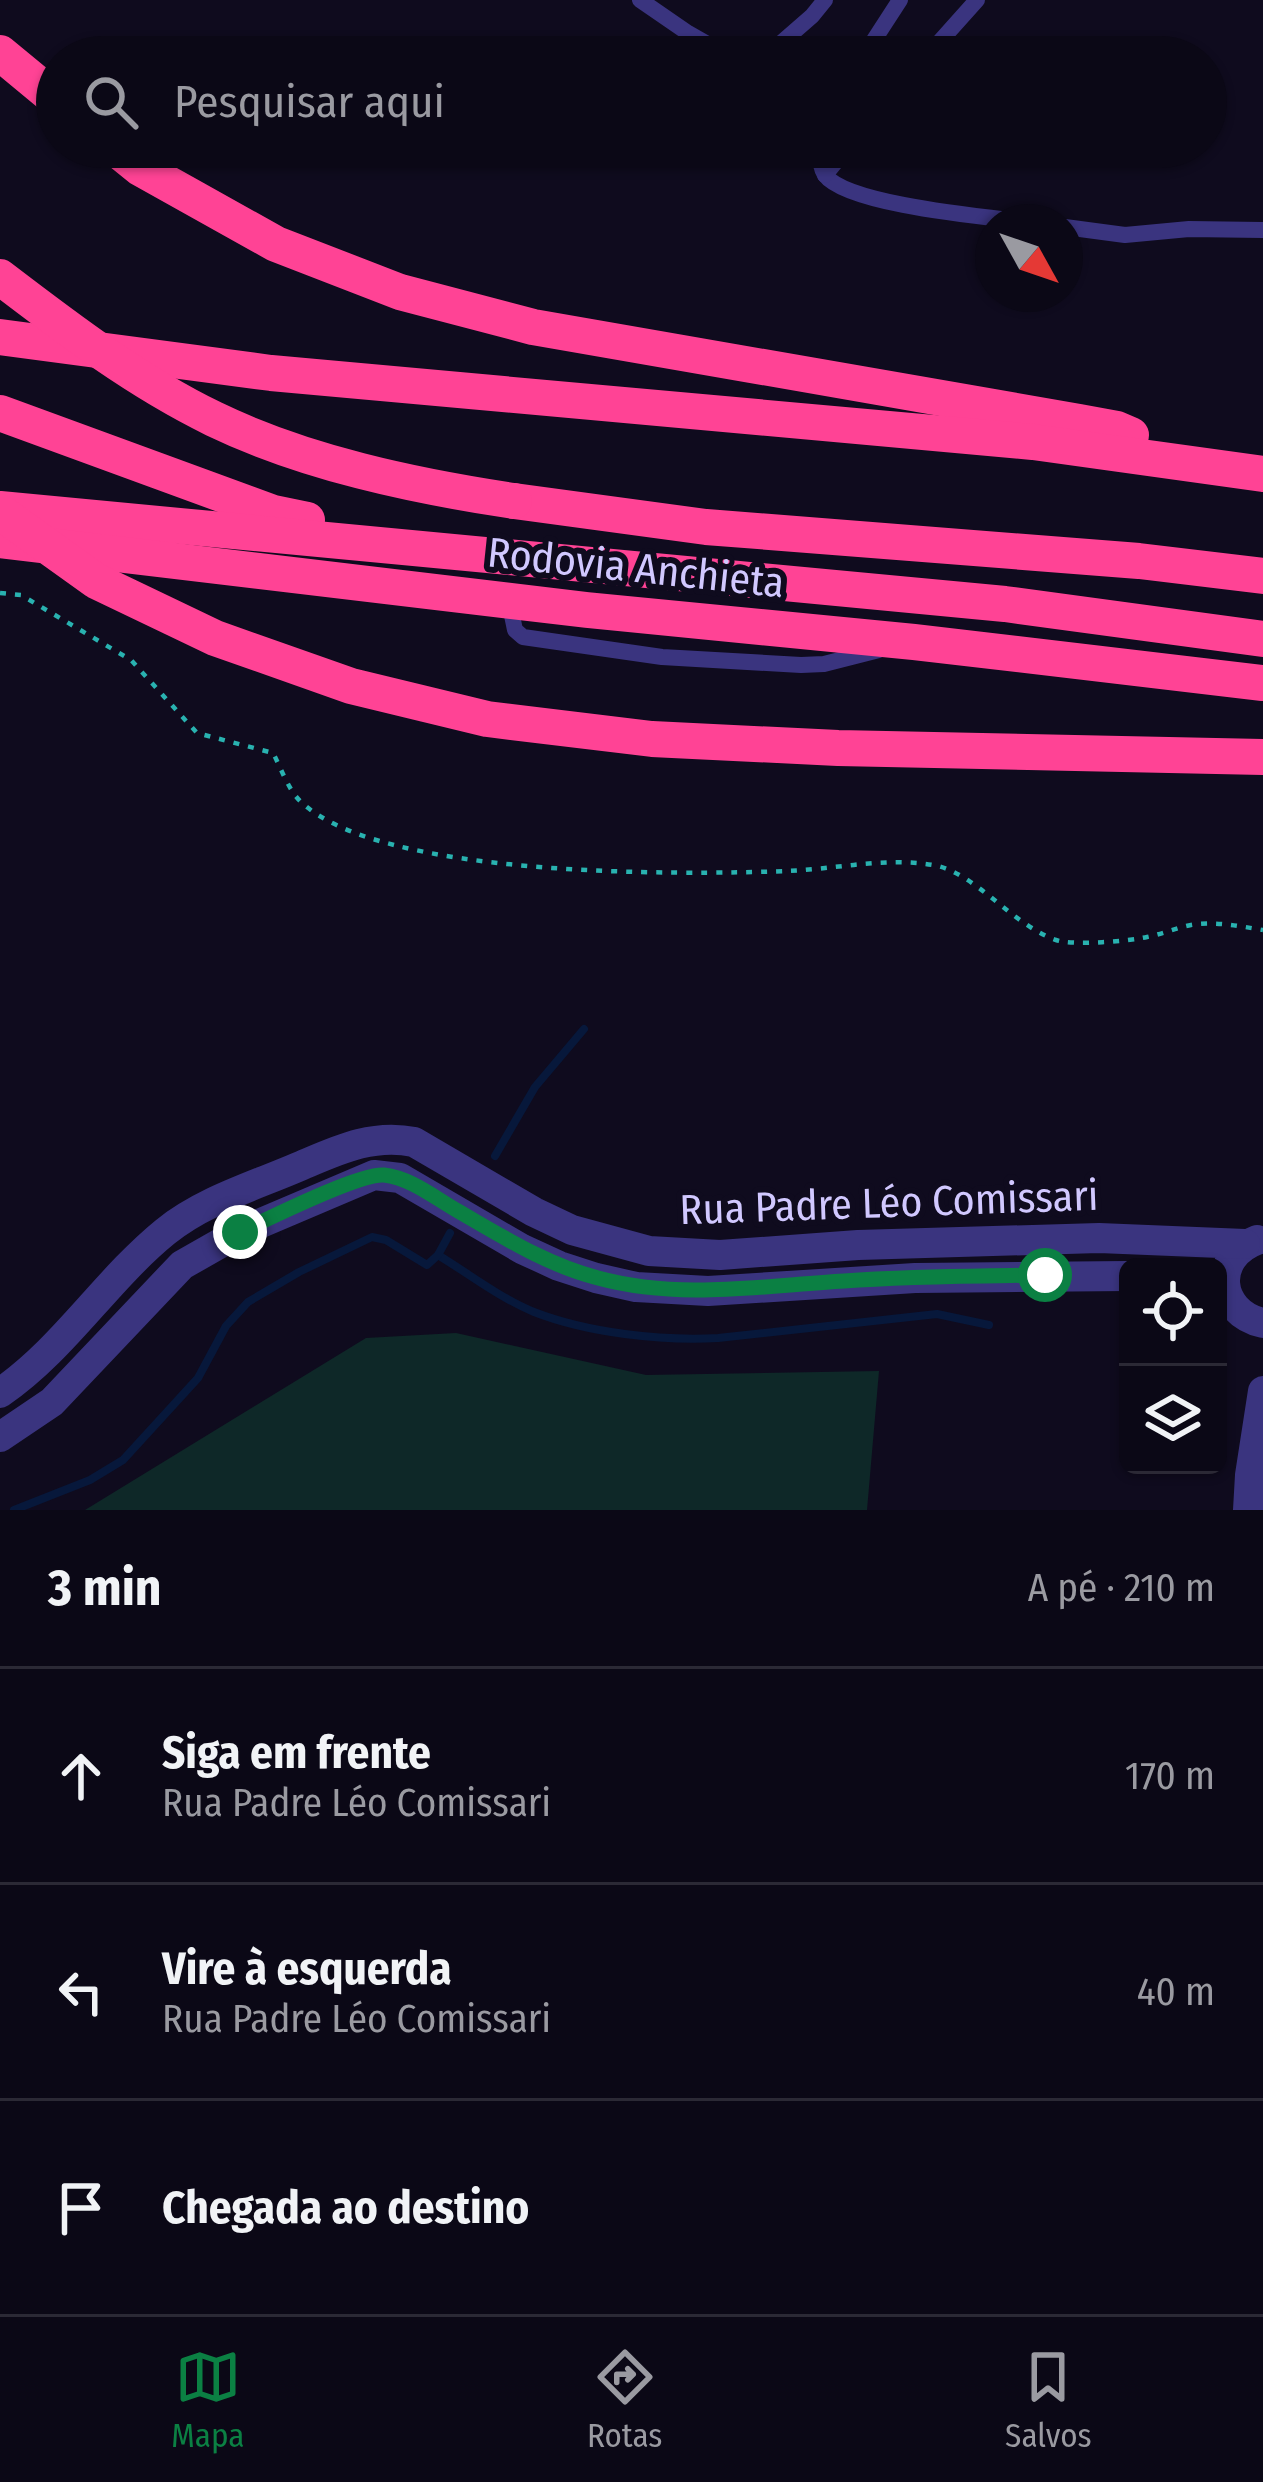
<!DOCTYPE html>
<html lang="pt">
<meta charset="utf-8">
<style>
:root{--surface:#0b0816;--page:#14111f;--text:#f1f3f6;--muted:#9a9aa1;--line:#2b2935;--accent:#0b8043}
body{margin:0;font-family:"Fira Sans Condensed",sans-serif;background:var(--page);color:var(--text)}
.controls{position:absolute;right:36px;bottom:36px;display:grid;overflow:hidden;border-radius:18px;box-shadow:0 3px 9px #0004}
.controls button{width:108px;height:108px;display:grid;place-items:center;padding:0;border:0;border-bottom:3px solid var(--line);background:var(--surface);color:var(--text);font:60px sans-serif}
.compass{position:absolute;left:975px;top:204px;width:108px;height:108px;border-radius:50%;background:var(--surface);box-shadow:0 3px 9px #0004;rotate:130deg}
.stop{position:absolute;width:36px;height:36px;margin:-27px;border:9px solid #0b8043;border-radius:50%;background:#fff}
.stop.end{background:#0b8043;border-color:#fff;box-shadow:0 3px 12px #0008}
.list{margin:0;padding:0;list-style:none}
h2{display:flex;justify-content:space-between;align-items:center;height:156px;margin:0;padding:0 48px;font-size:51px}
h2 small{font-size:39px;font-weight:400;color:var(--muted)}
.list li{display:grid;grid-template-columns:78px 1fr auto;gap:36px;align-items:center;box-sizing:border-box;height:216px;padding:0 48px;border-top:3px solid var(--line)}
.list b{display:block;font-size:45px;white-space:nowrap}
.list p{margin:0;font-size:39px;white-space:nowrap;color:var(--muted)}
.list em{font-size:39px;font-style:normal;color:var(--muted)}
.icon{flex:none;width:66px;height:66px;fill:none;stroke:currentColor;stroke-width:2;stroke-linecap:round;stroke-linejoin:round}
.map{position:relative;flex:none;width:1263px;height:1510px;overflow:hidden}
.search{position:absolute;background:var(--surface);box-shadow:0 3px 9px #0004;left:36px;right:36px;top:36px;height:132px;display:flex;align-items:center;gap:30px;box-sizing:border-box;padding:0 42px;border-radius:66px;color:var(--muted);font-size:45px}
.sheet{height:804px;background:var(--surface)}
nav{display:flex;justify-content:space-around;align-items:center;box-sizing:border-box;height:168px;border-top:3px solid var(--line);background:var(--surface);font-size:33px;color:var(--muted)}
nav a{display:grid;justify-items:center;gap:6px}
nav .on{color:var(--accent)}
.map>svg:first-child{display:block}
.green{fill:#0e2828}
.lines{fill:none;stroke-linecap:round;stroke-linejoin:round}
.stream{stroke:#07183b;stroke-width:8}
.path{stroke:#29b2b0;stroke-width:4.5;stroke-dasharray:6 9;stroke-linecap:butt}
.lane{stroke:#3a347f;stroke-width:16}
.street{stroke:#3a347f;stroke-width:30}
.highway{stroke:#ff4395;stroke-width:36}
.highway-bridge{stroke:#ff4395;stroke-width:36}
.route{stroke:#0b8043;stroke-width:15}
.labels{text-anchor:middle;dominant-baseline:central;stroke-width:12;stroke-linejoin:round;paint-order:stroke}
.street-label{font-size:42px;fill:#d1c8ff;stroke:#0f0b1e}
</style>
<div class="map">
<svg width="1263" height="1510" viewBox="0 0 1263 1510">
<rect width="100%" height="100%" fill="#0f0b1e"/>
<polygon class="green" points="456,1333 646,1375 879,1371 867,1510 85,1510 366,1338"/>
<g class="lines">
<g class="stream">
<polyline points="495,1156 535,1087 584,1029"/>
<path d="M438 1255C469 1274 500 1298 534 1312 588 1333 661 1341 718 1338L937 1314 989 1325"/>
<polyline points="14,1510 90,1480 123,1460 198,1378 226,1326 248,1302 299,1272 372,1237 386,1240 427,1265 438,1255 450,1233"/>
</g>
<path class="path" d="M0 593 21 595 131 660 197 733 273 753C281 768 288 789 300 801 379 878 677 875 788 871 835 869 886 857 933 865 975 872 1012 925 1056 940 1073 946 1129 941 1147 937 1162 934 1176 928 1191 925 1216 921 1238 926 1263 930"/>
<g class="lane">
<polyline points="640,0 688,33 730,57"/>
<polyline points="765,57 812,16 825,0"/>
<polyline points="863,57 900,0"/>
<polyline points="926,57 977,0"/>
<path d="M819 147C819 155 820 167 825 175 847 205 987 217 1026 222"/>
<polyline points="825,175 848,147"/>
<polyline points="1065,227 1125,235 1189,229 1263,230"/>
<polyline points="509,601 515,630 523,637 662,657 801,665 824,664 879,650"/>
</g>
<g class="street">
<path d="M1257 1240C1211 1257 1216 1312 1263 1323"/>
<path d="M0 1393C64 1349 105 1281 165 1232 203 1201 254 1186 298 1167 336 1151 372 1133 414 1142L534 1212 572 1230 649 1251 720 1255 858 1245 1099 1238 1245 1244"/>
<polyline points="0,1437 52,1402 182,1265 240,1232 374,1175 400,1178 522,1249 559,1266 596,1278 636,1287 708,1291 915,1278 1128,1276"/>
<polyline points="1248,1510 1250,1475 1263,1391"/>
</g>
<g class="highway">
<polyline points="0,53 57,100"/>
<polyline points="114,147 140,168 276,244 400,292 533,327 1079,422 1117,429 1131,435"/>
<polyline points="0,337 271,373 1033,442 1263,474"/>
<polyline points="0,413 273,513 307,520"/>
<polyline points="514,501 706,527 1139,561 1263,576"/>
<polyline points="0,509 1005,604 1263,639"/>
<polyline points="0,540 587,610 914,642 1263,683"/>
</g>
<g class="highway-bridge">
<path d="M0 277C68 329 136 381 214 419 305 463 414 486 514 501"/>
<polyline points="0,512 96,581 215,638 351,686 487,719 652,739 838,748 1263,757"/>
</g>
</g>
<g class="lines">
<path class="route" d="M240 1232C268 1219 359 1173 384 1175 411 1178 435 1198 458 1211 503 1237 547 1265 598 1278 679 1300 761 1286 844 1281 911 1276 978 1276 1045 1275"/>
</g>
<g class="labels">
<g class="street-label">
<text transform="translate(636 568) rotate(6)">Rodovia Anchieta</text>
<text transform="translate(889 1203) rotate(-2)">Rua Padre Léo Comissari</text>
</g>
</g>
</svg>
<div class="controls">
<button><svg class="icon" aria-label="locate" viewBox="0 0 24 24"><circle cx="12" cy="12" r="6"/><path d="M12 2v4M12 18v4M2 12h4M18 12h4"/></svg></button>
<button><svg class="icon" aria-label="layers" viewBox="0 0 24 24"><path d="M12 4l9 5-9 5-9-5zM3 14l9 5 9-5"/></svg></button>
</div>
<svg class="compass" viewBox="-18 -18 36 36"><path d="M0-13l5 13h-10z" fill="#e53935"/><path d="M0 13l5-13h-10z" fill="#9a9aa1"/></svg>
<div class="stop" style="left:1045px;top:1275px"></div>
<div class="stop end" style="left:240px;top:1232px"></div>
<div class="search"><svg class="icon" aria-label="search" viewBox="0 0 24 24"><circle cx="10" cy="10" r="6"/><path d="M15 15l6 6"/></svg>Pesquisar aqui</div>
</div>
<section class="sheet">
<h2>3 min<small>A pé · 210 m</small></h2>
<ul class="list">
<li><svg class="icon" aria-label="ahead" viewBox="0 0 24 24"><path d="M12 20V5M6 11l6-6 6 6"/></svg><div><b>Siga em frente</b><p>Rua Padre Léo Comissari</p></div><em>170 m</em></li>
<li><svg class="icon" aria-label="left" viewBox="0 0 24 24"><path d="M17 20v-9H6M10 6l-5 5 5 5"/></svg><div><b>Vire à esquerda</b><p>Rua Padre Léo Comissari</p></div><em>40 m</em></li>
<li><svg class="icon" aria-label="arrive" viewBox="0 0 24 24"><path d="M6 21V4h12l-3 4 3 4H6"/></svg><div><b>Chegada ao destino</b></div></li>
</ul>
</section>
<nav>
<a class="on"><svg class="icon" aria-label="map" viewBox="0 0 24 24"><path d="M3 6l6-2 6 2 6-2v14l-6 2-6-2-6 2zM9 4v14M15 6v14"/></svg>Mapa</a>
<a><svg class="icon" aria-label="directions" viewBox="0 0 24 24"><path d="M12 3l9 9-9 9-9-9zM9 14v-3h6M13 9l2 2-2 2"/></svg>Rotas</a>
<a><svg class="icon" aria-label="saved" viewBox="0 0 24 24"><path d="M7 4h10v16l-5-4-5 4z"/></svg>Salvos</a>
</nav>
